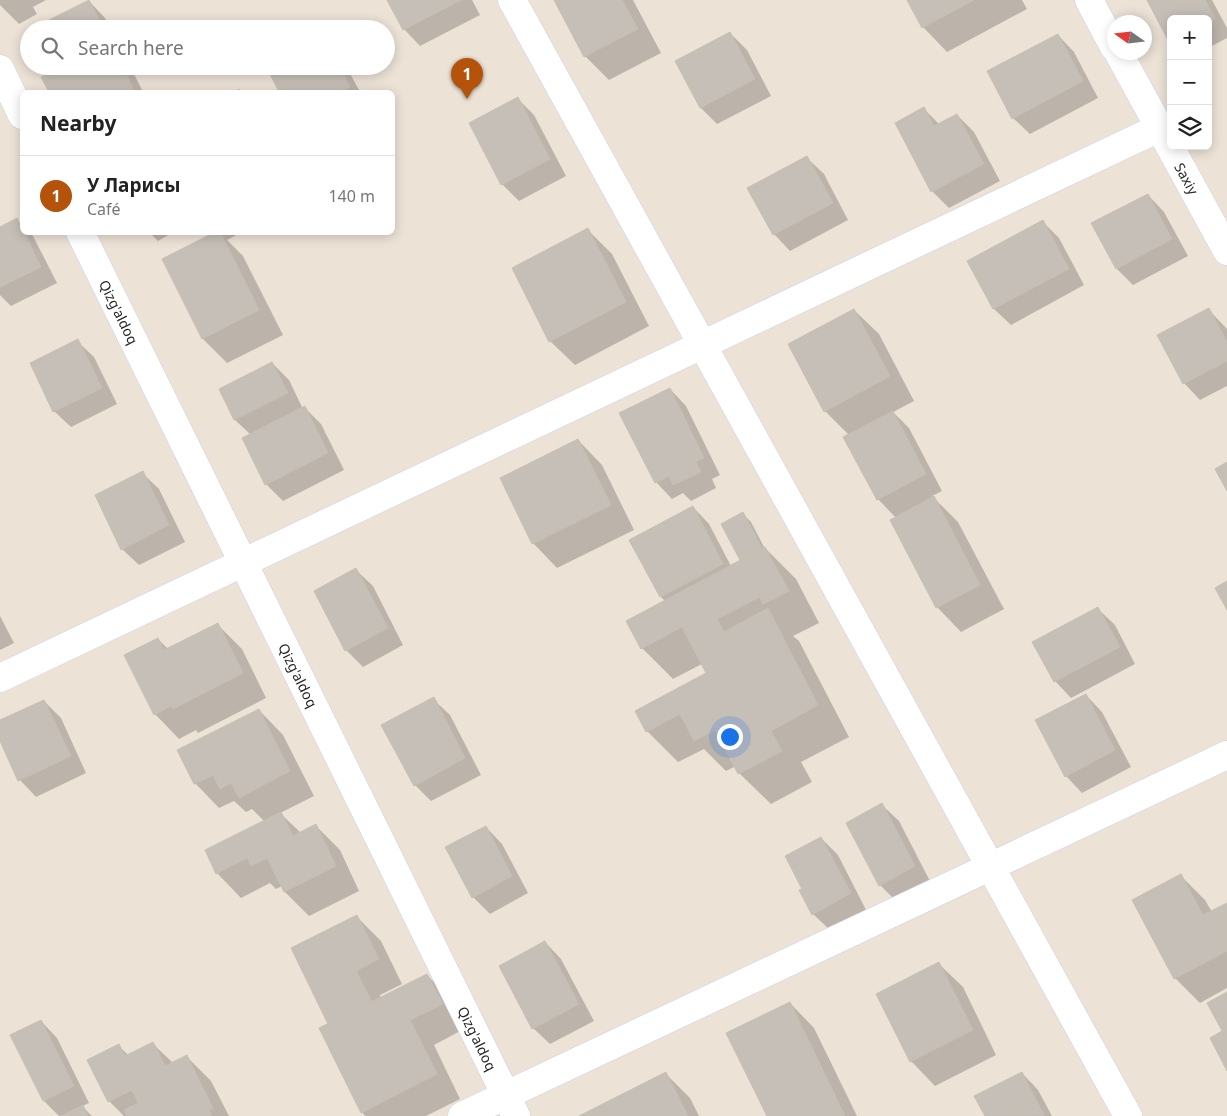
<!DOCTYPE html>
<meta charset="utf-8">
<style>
:root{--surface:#fff;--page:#f6f6f6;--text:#222;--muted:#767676;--line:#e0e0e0;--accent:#b45309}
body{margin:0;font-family:"Noto Sans",sans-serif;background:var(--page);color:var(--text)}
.controls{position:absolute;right:15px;top:15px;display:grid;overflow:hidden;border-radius:8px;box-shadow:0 2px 12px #0003}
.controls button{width:45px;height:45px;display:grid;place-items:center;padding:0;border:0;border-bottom:1px solid var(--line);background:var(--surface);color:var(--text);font:25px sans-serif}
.compass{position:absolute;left:1107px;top:15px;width:45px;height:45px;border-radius:50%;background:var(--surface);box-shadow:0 2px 12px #0003;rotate:284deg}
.you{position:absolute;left:729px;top:736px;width:18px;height:18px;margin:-12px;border:4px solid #fff;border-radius:50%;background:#1a73e8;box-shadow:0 0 0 8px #1a73e833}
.badge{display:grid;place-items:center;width:32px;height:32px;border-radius:50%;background:var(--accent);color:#fff;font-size:16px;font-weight:700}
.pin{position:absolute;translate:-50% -41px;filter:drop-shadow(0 1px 2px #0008)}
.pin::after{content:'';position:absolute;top:26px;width:18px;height:15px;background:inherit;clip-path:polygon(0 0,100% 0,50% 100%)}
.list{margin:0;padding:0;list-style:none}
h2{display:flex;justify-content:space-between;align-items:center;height:65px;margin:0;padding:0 20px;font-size:21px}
h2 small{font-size:16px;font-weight:400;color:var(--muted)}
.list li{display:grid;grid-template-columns:32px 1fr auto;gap:15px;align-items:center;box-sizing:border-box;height:80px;padding:0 20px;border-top:1px solid var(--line)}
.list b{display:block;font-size:19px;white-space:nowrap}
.list p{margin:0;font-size:16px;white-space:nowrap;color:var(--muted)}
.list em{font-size:16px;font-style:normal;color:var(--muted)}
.icon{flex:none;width:28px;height:28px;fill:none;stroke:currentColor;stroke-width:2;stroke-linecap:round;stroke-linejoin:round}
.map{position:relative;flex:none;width:1227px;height:1116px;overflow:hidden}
.search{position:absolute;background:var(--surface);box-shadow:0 2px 12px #0003;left:20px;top:20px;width:375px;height:55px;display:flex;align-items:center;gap:12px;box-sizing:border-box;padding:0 18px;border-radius:28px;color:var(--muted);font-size:19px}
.panel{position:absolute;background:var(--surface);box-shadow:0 2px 12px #0003;left:20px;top:90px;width:375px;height:145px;border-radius:8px}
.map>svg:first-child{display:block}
.shadow{fill:#0003}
.building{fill:#c6bfb7;stroke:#c7bfb0}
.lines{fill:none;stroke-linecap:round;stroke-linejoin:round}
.street-casing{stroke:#ccd0e2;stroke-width:29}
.street{stroke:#fff;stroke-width:28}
.labels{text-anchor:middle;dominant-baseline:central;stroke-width:5;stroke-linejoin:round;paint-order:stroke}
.street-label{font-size:14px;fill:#272727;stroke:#fff}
</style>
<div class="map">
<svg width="1227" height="1116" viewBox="0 0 1227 1116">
<rect width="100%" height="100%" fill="#ece2d6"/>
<g class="shadow">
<polygon points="0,0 46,0 33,7 37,14 19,24 0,5"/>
<polygon points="389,0 472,0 480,15 420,46 404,29"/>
<polygon points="556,0 633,0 661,53 609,80 585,56"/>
<polygon points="908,0 1022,0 1027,9 947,52 923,27"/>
<polygon points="1147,0 1212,0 1227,28 1227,38 1208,48 1208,19 1171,19 1171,42"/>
<polygon points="89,1 105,18 111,29 48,29"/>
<polygon points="730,33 747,50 771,96 717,124 701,108 677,62"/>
<polygon points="1058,35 1074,52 1098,98 1030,134 1013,118"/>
<polygon points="65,66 130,66 143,92 50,92 43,78"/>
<polygon points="267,66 346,66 360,92 281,92"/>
<polygon points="239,89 243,92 232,92"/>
<polygon points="518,99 534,115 566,176 519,201 502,184"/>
<polygon points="924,109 939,124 957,115 974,132 1000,181 949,208 932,191"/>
<polygon points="807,158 824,174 848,220 790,251 774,234"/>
<polygon points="1148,195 1164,212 1188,256 1133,285 1117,269"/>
<polygon points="17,220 22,225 22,232 30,232 33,236 57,283 11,306 0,295 0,228"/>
<polygon points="1043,222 1059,238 1084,285 1011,325 994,309 969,261"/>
<polygon points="588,230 612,254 649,326 575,365 550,341"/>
<polygon points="149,232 174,232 158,241"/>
<polygon points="208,232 242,232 227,240 243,256 283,335 227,363 203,339 163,260 211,236"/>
<polygon points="854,310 879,334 914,401 893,412 909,428 942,491 932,496 958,522 1004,609 961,632 937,607 896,518 878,499 849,435 825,411"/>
<polygon points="1209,310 1227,329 1227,386 1200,400 1184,383"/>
<polygon points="77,341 94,357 117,404 71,427 54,411"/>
<polygon points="272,363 289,380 303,409 305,408 321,424 344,470 283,501 266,484 251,435 235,420 220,390"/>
<polygon points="670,389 686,406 720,475 712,479 716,488 691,501 683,493 672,499 656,482"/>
<polygon points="578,440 602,465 634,530 557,568 533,543"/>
<polygon points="142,473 159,489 185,542 139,565 122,549"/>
<polygon points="693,507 709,524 731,566 742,560 723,525 743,514 751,522 764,547 796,579 819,623 793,636 799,641 849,737 801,762 812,782 771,804 739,773 736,766 726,771 704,749 678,762 647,731 707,674 702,664 673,679 642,648 665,601 661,597"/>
<polygon points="356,570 373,586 403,645 363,667 346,650 316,592"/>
<polygon points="1098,609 1115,625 1135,664 1071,698 1055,681"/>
<polygon points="0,616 14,643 0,650"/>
<polygon points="217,624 242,649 266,698 198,733 196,730 179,739 155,714 158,639 168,649"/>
<polygon points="1086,695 1102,712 1131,767 1082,793 1066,776"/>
<polygon points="433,699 450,715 481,775 431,801 415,785"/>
<polygon points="44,701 61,718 86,773 36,797 20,780 0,738 0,721"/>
<polygon points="259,710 283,735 314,796 280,813 301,833 316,826 340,850 359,891 309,916 285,892 282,886 276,889 270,883 241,898 217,873 206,851 265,822 252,809 246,812 234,801 219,808 195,783"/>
<polygon points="882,805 899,821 931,883 897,902 880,885"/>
<polygon points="486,827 502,844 528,893 490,914 473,897"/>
<polygon points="821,838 838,855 866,910 830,930 813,914 804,889"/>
<polygon points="1181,876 1205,900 1212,912 1227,904 1227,988 1200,1003 1175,978 1134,900"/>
<polygon points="356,916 381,941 402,984 380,995 381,999 427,975 451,1000 466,1028 434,1045 460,1099 426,1116 365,1116 362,1112 330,1024"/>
<polygon points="545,942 561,959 594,1021 550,1044 533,1028"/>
<polygon points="938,963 963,987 996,1055 935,1086 911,1061 877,994"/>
<polygon points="790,1003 814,1028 857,1116 768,1116"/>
<polygon points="41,1021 57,1038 89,1103 82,1106 92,1116 59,1116 44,1101"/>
<polygon points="153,1044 173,1063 187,1057 211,1081 229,1116 124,1116 109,1101 119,1046 129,1056"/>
<polygon points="1022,1073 1038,1090 1052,1116 986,1116 976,1096"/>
<polygon points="666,1074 690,1098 699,1116 582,1116"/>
</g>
<g class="building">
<polygon points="89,0 104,29 46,29 43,23"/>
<polygon points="387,0 461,0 403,30"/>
<polygon points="554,0 622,0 638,29 584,57"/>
<polygon points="907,0 974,0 922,28"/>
<polygon points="1147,0 1205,0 1215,19 1208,23 1208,19 1171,19 1170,44"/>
<polygon points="317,23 320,29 306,29"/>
<polygon points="730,32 755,79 700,108 675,61"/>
<polygon points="1058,34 1083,81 1012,119 987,71"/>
<polygon points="63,66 122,66 135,92 49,92 41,77"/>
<polygon points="266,66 339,66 350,87 340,92 279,92"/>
<polygon points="518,97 550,159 501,185 469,123"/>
<polygon points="924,107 934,126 957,114 984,164 931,192 895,123"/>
<polygon points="807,156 833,203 773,235 747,188"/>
<polygon points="1148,194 1172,239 1116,269 1091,223"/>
<polygon points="17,218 22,229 22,232 24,232 41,267 0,287 0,227"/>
<polygon points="1043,220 1069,269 993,309 967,261"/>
<polygon points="588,228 626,302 549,342 512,268"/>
<polygon points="215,232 220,232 259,310 202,339 162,259"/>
<polygon points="1209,308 1227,342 1227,361 1183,384 1157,335"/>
<polygon points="854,309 890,376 824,412 788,344"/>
<polygon points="78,339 102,388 53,412 30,363"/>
<polygon points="272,362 288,393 234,420 219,389"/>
<polygon points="670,388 704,458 696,462 701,472 673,485 669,476 655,483 619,413"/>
<polygon points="305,406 328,453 265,485 242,438"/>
<polygon points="893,411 926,474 877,500 843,437"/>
<polygon points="578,439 611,505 532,544 500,478"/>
<polygon points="1227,462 1227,491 1215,469"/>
<polygon points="143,471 169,525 121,550 95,495"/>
<polygon points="934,496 980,585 936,608 890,520"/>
<polygon points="693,506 723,564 660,597 629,540"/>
<polygon points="743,512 762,548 740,560 721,524"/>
<polygon points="765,547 789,591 763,604 760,597 717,619 724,632 768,608 818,705 771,731 782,751 738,774 715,730 694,741 680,714 646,732 635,711 706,673 682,627 641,649 626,621"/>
<polygon points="356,568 388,628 345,651 314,591"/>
<polygon points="1227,581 1227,610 1215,588"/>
<polygon points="1098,607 1120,647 1054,682 1032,642"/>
<polygon points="218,623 243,673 173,709 171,706 154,715 124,655 158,638 164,650"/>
<polygon points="1086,694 1115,750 1065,777 1035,720"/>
<polygon points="434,697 465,758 414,786 381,725"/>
<polygon points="44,700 71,756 18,781 0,741 0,720"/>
<polygon points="259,709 290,771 239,798 231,783 220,789 213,775 194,784 177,750"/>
<polygon points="882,803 915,866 879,886 846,823"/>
<polygon points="281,812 293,836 316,824 336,866 284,892 267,858 251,866 247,858 216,874 205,850"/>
<polygon points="486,826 512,876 472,898 445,847"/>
<polygon points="821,837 851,893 812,915 799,890 802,889 785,856"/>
<polygon points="1181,874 1203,915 1227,903 1227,951 1174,979 1132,900"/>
<polygon points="357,915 379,959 356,971 372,1002 328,1024 291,948"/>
<polygon points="545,941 579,1004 532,1029 499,966"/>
<polygon points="939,962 973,1030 910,1062 876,994"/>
<polygon points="427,974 443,1004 410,1020 437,1074 361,1113 319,1028"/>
<polygon points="1227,992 1227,1071 1210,1038 1222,1031 1207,1003"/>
<polygon points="790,1002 845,1116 767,1116 726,1033"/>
<polygon points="41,1020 74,1086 43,1101 10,1035"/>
<polygon points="153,1042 165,1066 187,1055 213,1108 209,1110 212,1116 127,1116 124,1110 138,1103 132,1090 108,1102 87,1060 119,1044 125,1056"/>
<polygon points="666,1072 688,1116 579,1116"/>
<polygon points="1022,1072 1044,1115 985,1116 974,1096"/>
<polygon points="83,1105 88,1116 60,1116"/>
</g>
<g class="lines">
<g class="street-casing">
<g id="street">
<polyline points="512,0 1128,1116"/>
<polyline points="1089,0 1114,47"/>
<path id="s1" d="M1118 52 1227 251"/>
<polyline points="0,69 22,115"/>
<path id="s2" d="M80 232 516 1116"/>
<polyline points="0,678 1159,128"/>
<polyline points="462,1116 1227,755"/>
</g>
</g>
<use href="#street" class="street"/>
</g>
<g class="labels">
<g class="street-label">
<text stroke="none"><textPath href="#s1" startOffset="144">Saxiy</textPath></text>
<text stroke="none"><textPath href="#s2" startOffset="89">Qizg'aldoq</textPath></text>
<text stroke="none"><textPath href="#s2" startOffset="494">Qizg'aldoq</textPath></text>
<text stroke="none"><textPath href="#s2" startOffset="899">Qizg'aldoq</textPath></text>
</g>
</g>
</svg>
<div class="controls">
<button>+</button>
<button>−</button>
<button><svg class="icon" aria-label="layers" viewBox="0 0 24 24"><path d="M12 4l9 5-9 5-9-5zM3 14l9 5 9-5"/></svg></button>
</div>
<svg class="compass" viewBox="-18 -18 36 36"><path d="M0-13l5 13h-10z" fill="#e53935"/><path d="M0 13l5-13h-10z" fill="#767676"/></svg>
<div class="you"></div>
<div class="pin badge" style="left:467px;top:99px">1</div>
<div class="search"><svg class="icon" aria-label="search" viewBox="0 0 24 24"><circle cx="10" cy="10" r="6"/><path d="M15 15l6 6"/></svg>Search here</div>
<section class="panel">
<h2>Nearby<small></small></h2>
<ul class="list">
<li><span class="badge">1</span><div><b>У Ларисы</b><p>Café</p></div><em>140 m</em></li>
</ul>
</section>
</div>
